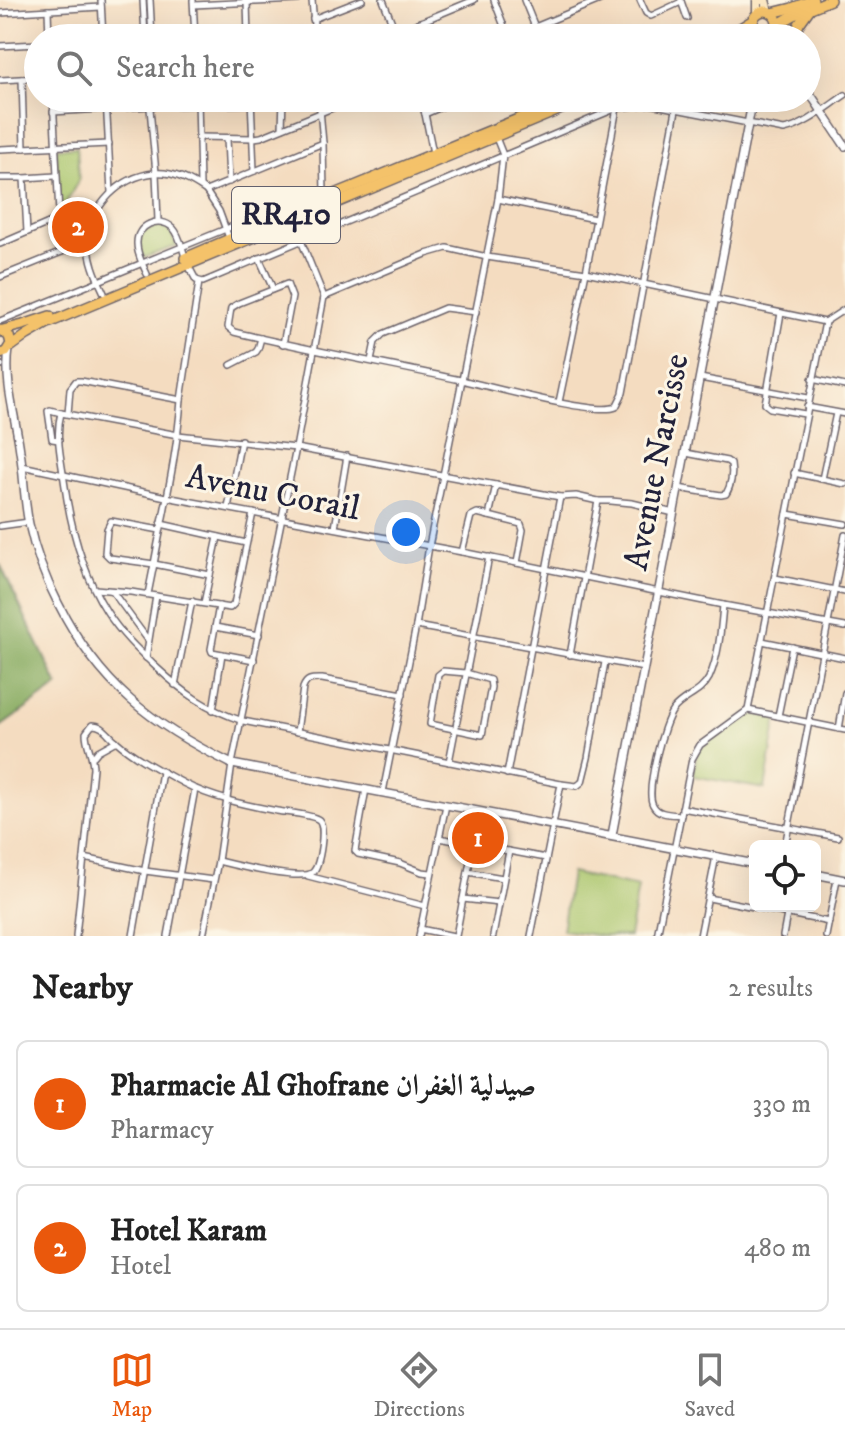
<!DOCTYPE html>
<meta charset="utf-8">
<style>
:root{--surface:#fff;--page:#f6f6f6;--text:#222;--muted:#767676;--line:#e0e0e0;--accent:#ea580c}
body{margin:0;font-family:"IM FELL DW Pica",Amiri,serif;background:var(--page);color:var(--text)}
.controls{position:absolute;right:24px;bottom:24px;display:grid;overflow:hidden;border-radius:12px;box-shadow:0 8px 32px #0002}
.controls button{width:72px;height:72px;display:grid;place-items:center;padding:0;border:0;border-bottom:2px solid var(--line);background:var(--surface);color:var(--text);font:40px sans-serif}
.you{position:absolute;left:406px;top:532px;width:28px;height:28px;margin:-20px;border:6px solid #fff;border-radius:50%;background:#1a73e8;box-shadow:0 0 0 12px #1a73e833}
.badge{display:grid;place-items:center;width:52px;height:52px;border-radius:50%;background:var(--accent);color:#fff;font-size:26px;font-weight:700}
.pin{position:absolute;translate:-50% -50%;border:4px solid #fff;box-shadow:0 2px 8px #0006}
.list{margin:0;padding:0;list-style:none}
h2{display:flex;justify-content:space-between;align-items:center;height:104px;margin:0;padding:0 32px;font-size:34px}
h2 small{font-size:26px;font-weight:400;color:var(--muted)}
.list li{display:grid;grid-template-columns:52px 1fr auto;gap:24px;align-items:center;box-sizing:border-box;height:128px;margin:0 16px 16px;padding:0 16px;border:2px solid var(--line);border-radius:12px}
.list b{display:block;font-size:30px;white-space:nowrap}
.list p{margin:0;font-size:26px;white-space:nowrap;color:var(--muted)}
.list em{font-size:26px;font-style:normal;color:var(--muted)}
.icon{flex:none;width:44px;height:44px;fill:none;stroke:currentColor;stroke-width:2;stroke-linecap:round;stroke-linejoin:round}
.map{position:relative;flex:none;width:845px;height:936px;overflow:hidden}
.search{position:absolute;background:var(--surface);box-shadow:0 8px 32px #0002;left:24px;right:24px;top:24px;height:88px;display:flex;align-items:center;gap:20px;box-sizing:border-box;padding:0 28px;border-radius:44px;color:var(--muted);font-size:30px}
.sheet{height:392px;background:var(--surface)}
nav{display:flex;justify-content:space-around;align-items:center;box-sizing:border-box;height:112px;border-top:2px solid var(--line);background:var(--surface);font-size:22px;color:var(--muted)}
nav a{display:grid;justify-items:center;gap:4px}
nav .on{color:var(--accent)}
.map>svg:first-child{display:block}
.green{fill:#aac66d;stroke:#667454;stroke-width:2}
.forest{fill:#87ab60;stroke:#54664e;stroke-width:2}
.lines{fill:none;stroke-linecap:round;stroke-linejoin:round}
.minor-casing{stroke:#6c636a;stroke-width:8}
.tertiary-casing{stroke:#6c636a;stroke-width:10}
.secondary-casing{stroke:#6c636a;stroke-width:11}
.trunk-casing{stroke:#6c636a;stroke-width:12}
.minor{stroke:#fff;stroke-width:5}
.tertiary{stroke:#fff;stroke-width:7}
.secondary{stroke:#fbe7c3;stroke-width:8}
.trunk{stroke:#f4c26a;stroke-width:9}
.labels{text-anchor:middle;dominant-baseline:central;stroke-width:6;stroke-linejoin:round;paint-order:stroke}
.shield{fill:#fcf5e5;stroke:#63616e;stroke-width:2}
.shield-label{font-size:32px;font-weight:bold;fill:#22223b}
.street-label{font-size:34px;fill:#22223b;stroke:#fcf5e5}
</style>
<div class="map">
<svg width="845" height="936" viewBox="0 0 845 936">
<rect width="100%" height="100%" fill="#fcf5e5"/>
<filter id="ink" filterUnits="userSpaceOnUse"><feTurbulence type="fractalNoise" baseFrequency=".0125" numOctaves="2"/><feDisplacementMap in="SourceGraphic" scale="16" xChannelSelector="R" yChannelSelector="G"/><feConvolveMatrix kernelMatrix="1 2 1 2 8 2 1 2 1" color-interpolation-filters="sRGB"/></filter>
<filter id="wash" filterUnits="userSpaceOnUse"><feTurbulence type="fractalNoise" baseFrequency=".006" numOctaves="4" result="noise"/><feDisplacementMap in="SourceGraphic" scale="32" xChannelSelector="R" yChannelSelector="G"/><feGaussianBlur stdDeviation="1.8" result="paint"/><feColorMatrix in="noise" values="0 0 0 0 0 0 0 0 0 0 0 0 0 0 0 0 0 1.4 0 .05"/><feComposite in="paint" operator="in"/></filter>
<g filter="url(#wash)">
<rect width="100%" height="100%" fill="#f4dcc0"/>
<g class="green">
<polygon points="77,147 79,179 63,209 59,209 56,148"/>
<polygon points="158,224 169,228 177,246 143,258 139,243 143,232"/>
<polygon points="748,713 777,718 765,789 693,776 697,752 701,746"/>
<polygon points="571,873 638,887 629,936 601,936 562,930"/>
</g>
<polygon class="forest" points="0,564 58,686 0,727"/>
</g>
<g filter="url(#ink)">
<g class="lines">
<g class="minor-casing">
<g id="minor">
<polyline points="101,0 103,38"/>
<polyline points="143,0 145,38"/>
<polyline points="150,0 152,38"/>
<polyline points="193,0 195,37"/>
<polyline points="312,0 315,38"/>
<polyline points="383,0 398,38"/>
<polyline points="494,0 507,34 506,38"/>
<polyline points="524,0 535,27 600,0"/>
<polyline points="640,0 646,13 651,16 681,2"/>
<polyline points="247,1 248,38"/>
<polyline points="681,1 687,18"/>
<polyline points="194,5 298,0"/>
<polyline points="48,10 49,38"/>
<polyline points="0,13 101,7"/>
<polyline points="313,19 362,0"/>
<polyline points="420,22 426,38"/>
<polyline points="535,27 539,38"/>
<polyline points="157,38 248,33 314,32"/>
<polyline points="382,38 474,0"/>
<polyline points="0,46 38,44"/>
<polyline points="22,79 24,148"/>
<polyline points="0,80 38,78"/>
<polyline points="53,98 61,252"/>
<polyline points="106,98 111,192"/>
<polyline points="149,98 156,173 158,221"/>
<polyline points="198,98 200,186"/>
<polyline points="251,98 254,171"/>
<polyline points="319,98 323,143 324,194"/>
<polyline points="420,98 425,114 433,153"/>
<polyline points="53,112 150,106 252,104"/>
<polyline points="425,114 462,98"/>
<polyline points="282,128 283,98"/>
<polyline points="198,137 254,138 261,137 357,98"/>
<polyline points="227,138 229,182"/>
<polyline points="0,149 109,144"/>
<polyline points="0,178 24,178 27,232"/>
<polyline points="24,178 56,176"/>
<polyline points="498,199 595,219"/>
<polyline points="229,238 219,211 206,191 323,143"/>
<polyline points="0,244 58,219"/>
<polyline points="259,258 273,289"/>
<path d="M188 265 196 280 203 282 617 108 650 104 784 130C805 126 827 107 845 95"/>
<path d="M147 274C143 265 137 255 137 244 136 225 159 215 173 228 180 235 182 248 185 257"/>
<polyline points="0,277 89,241"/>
<path d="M104 293C96 276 88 258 89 239 91 205 120 177 154 173 172 171 192 181 206 191"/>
<polyline points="324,297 426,254 447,248 487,257 586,272 825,322"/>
<polyline points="781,313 765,404 770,408 805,414"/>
<path d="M0 321C108 278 215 232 324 190"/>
<path d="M283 344 292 297 287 284 239 303 231 308 228 327 234 332C309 350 385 364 461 380 489 386 596 416 616 407L623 393 676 110"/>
<polyline points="371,361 375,342 383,334 445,308 476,312"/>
<polyline points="0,365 1,365"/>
<polyline points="231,365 256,352 258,349 261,338"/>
<polyline points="700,378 808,398"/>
<polyline points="812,379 845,386"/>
<polyline points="559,402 586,272 617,108 614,98"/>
<polyline points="807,407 845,414"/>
<polyline points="68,414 70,389 76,381 81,381 181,400 199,282"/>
<polyline points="59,440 52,439 48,411 50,410 61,413"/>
<polyline points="22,466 166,497 462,552 723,605 845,627"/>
<polyline points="794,473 845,484"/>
<polyline points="822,479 836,413"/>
<path d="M678 488 721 495 726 494C731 486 733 474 731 464L727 461 686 453"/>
<polyline points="228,508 241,440"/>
<polyline points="787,514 845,524"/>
<polyline points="489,516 521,524 523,530 517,563"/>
<polyline points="161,524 246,543"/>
<polyline points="0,526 29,522"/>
<polyline points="335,528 347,456"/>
<path d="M160 530 111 521 107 529 105 553 110 558 154 564C164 510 177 455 181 400"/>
<polyline points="462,552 471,516 477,513 489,516 496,485"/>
<polyline points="775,578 845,592"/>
<polyline points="95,589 131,592 230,608 234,604 253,513"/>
<polyline points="112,591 148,640"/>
<polyline points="148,594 154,564 210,575"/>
<polyline points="204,603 218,537"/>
<polyline points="219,606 211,649 212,652 254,660"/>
<polyline points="416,626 644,668"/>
<polyline points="215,627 259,635"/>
<polyline points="762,641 845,658"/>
<polyline points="570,655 598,501"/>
<polyline points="146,658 156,596"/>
<polygon points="443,671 466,673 490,680 491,687 482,735 430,724 438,675"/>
<polyline points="175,685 192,601"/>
<polyline points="213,710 222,654"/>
<polyline points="748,710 825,322 845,309"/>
<polyline points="778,716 792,647"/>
<polyline points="839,729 845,693"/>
<path d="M297 732 303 688C307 678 312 679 322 679L403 694"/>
<polyline points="94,756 98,751 116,741"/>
<polyline points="449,762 489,557"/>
<polyline points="507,774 560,497"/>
<polyline points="561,784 577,786 582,782 588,758 605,662"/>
<polyline points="366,789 355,851 358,854 400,863 422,872 431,873"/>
<polyline points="383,792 416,626 429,546 498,199 503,155 495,135"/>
<polyline points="682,808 838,837"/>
<path d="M681 815C671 814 658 815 653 805 645 791 663 723 673 710 683 697 701 694 709 678 719 656 721 629 723 605"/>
<polyline points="439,838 546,858"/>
<polyline points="785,846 845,535"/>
<polyline points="84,858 145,871 213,880"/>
<polyline points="468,872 503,878"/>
<polyline points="308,876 425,906"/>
<polyline points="709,898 829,922"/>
<polyline points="463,899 499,903"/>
<polyline points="420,929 454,936"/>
<path d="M76 936 93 768C93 755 86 745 86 733L92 725C104 725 107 734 116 741 135 758 161 771 183 783 212 798 245 805 277 811 287 813 311 814 319 820 326 827 320 865 313 872 303 882 234 865 218 861"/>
<polyline points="133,936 162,772"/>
<polyline points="168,936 195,789"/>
<polyline points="203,936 218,861 232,764 296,448 324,297 293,221"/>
<polyline points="419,936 446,805"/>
<polyline points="456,936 473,845"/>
<polyline points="493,936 509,851"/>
<path d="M531 936 561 784 243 721C206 709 184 693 156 667 138 650 120 633 107 612 82 573 70 525 64 480 61 458 55 435 61 413L178 435 296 448 560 497 576 496 598 501H611L632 503 674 513"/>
<polyline points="657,936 692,759 700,745 748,710 845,730"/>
<polyline points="700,936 716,856"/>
<polyline points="783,936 787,914"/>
<polyline points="826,936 837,879"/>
</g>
</g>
<g class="tertiary-casing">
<g id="tertiary">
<polyline points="775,30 780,38"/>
<polyline points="769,34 771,38"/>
<polyline points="807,89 845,146"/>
<path d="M9 349C4 384 16 418 20 451 24 475 24 500 29 524 35 552 45 578 58 603 99 685 152 725 232 764L755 864"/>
<polyline points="612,835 753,98"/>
<polyline points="815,874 845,880"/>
</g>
</g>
<g class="secondary-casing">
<g id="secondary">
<polyline points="757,0 757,13"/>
<polyline points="765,0 768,11"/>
</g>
</g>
<g class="trunk-casing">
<g id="trunk">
<circle cx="765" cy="23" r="12"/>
<polyline points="772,13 792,8 813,0"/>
<polyline points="777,25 794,15 830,0"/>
<polyline points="718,38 737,30 753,20"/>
<polyline points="736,38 757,32"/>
<polyline points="794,38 799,24 809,10"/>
<polyline points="185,258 323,199 569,98"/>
<polyline points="0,330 9,336 11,344 6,352 0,354"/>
<polyline points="3,330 23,325 50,316"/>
<polyline points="9,348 27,335 46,324 588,98"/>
</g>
</g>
<use href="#minor" class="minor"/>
<use href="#tertiary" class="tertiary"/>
<use href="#secondary" class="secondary"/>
<use href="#trunk" class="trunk"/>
</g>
</g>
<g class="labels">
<rect class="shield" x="232" y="187" width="108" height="56" rx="6"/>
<g class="shield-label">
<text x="286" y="215">RR410</text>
</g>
<g class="street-label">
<text transform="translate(657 462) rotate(-79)">Avenue Narcisse</text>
<text transform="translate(273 493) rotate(11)">Avenu Corail</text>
</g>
</g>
</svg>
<div class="controls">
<button><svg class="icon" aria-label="locate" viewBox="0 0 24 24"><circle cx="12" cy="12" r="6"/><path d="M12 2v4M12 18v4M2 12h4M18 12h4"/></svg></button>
</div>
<div class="you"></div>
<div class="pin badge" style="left:478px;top:838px">1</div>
<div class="pin badge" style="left:78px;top:227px">2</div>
<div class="search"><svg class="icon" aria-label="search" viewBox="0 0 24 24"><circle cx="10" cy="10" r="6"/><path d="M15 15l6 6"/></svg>Search here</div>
</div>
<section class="sheet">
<h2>Nearby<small>2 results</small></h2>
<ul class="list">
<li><span class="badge">1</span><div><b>Pharmacie Al Ghofrane صيدلية الغفران</b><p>Pharmacy</p></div><em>330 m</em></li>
<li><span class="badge">2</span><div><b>Hotel Karam</b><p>Hotel</p></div><em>480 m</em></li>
</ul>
</section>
<nav>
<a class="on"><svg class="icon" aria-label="map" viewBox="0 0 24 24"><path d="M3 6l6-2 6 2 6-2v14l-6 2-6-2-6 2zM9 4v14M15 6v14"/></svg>Map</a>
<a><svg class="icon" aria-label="directions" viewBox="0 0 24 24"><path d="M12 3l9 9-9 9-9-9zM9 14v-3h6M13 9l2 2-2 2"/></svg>Directions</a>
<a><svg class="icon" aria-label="saved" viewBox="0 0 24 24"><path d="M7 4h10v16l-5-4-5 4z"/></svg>Saved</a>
</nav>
